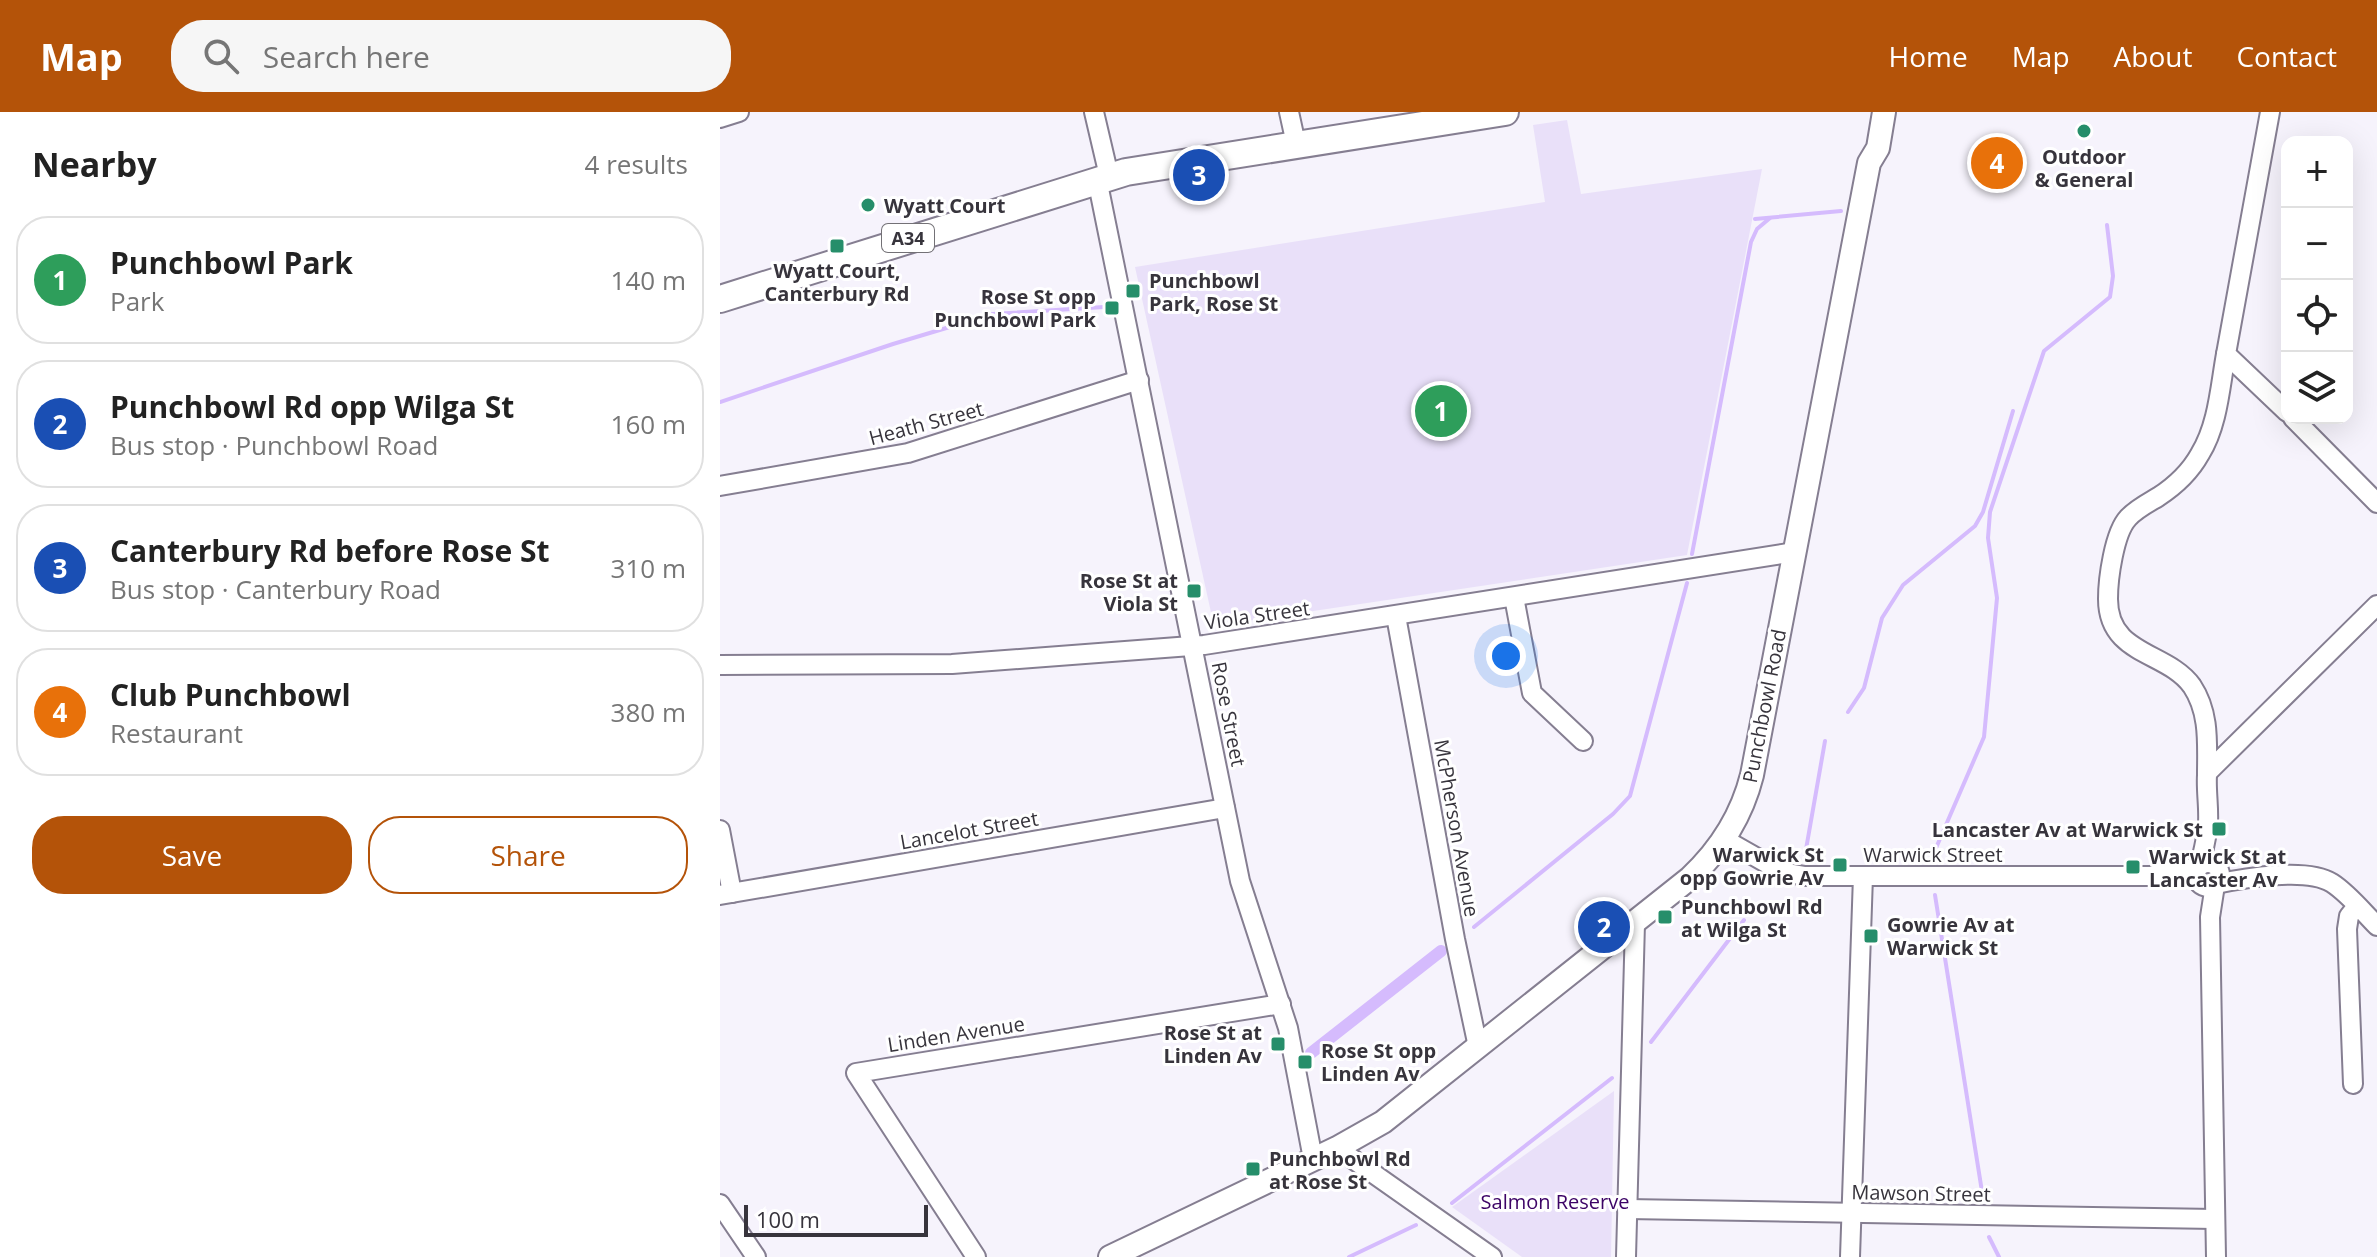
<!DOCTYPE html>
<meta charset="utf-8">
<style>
:root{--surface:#fff;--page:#f6f6f6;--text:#222;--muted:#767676;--line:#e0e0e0;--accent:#b45309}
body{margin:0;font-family:"Open Sans",sans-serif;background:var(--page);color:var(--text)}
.controls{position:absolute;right:24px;top:24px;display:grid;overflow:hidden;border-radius:16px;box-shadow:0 8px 32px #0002}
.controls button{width:72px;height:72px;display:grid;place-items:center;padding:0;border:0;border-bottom:2px solid var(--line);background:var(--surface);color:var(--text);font:40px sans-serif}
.scale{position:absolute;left:24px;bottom:20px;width:184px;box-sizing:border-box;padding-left:8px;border:4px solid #37343c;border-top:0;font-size:22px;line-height:28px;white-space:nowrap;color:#37343c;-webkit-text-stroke:6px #fff;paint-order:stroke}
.you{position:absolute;left:786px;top:544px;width:28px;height:28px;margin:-20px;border:6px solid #fff;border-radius:50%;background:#1a73e8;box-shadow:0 0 0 12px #1a73e833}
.badge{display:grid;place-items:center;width:52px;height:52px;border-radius:50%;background:var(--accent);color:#fff;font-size:26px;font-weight:700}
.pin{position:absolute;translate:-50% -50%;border:4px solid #fff;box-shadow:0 2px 8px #0006}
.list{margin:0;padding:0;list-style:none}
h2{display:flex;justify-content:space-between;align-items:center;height:104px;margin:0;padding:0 32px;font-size:34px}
h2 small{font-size:26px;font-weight:400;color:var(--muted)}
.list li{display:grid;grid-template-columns:52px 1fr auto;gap:24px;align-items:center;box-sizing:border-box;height:128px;margin:0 16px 16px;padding:0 16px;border:2px solid var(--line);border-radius:32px}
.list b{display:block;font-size:30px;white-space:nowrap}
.list p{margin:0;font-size:26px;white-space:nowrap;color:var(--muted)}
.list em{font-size:26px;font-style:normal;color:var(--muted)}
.actions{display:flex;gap:16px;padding:24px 32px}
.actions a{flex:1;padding:18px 0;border:2px solid var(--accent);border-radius:32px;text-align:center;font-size:28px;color:var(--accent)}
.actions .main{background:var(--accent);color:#fff}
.icon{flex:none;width:44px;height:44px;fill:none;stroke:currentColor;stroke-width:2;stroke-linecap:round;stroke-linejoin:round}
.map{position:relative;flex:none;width:1657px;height:1145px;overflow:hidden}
header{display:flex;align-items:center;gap:48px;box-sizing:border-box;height:112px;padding:0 40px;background:var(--accent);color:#fff}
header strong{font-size:38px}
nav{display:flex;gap:44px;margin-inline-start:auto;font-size:28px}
.search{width:560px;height:72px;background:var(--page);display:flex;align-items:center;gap:20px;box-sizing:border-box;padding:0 28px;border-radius:32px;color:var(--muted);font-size:30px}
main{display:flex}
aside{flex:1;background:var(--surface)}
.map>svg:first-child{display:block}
.green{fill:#e9e0f9}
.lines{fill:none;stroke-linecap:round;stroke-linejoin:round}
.stream{stroke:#d5bbfd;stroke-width:4}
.canal{stroke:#d5bbfd;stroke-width:12}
.minor-casing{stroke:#857e91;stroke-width:22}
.major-casing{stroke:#857e91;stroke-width:26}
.highway-casing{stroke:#857e91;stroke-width:30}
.minor{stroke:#fff;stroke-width:18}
.major{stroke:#fff;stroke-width:22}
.highway{stroke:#fff;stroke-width:26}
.poi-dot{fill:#268e6a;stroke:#fff;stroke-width:3}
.labels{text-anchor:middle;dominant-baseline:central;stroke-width:6;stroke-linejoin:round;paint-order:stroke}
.shield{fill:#fff;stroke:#737176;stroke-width:2}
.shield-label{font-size:18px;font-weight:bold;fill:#37343c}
.poi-label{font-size:20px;font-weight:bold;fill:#37343c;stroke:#fff;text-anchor:start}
.street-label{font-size:20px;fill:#37343c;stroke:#fff}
.park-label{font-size:20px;fill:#3c0366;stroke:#fff}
</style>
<header>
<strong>Map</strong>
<div class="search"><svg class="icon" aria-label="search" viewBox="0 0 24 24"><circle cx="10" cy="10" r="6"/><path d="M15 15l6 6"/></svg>Search here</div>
<nav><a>Home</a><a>Map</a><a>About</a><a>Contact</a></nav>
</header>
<main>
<aside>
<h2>Nearby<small>4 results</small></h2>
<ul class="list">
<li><span class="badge" style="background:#2e9e5b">1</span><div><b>Punchbowl Park</b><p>Park</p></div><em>140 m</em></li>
<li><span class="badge" style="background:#1a4fb4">2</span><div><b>Punchbowl Rd opp Wilga St</b><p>Bus stop · Punchbowl Road</p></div><em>160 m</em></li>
<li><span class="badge" style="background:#1a4fb4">3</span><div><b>Canterbury Rd before Rose St</b><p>Bus stop · Canterbury Road</p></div><em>310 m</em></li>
<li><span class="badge" style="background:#e8710a">4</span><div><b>Club Punchbowl</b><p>Restaurant</p></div><em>380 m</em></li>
</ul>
<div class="actions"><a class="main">Save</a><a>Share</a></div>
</aside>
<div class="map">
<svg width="1657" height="1145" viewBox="0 0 1657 1145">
<rect width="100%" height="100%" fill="#f6f3fc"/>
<g class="green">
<polygon points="847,8 861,82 1042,57 967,443 494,514 415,155 825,90 813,13"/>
<polygon points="894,979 891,1145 802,1145 732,1095"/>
</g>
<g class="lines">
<g class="stream">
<polyline points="1035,107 1121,99"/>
<polyline points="0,290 173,232 273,202 384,195"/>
<polyline points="972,442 1031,130 1037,117 1050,106"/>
<polyline points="1128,600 1144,576 1162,506 1183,473 1255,414 1263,400 1293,299"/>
<polyline points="1085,743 1105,629"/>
<polyline points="1216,745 1216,736 1264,625 1277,486 1268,426 1270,400 1324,239 1390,185 1393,164 1387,113"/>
<polyline points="1215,783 1263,1086"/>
<polyline points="754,815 893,702 910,684 967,471"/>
<polyline points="931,930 1024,808"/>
<polyline points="732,1091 892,966"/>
<polyline points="1269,1125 1279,1145"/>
<polyline points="629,1145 696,1113"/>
</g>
<polyline class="canal" points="591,941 721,839"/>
<g class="minor-casing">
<g id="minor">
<polyline points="374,0 389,64"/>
<polyline points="569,0 576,32"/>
<polyline points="1550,0 1506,242 1567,300"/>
<polyline points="0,6 19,0"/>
<polyline points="377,67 520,769 568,916 593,1047"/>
<polyline points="1573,306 1657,391"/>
<polyline points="0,374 188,341 419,268"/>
<polyline points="794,485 812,581 863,629"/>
<polyline points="676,504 735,827 758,935"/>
<polyline points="0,553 232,552 484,533 1075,440"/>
<polyline points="1487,661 1657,493"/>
<polyline points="0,718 12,781"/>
<polyline points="1004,727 1062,760 1085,764 1430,764 1478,755"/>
<circle cx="1488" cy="763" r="12"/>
<path d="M1480 753C1483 740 1487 725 1488 711 1489 695 1486 679 1487 663 1487 632 1490 601 1472 574 1447 539 1388 544 1388 487 1388 467 1394 421 1408 406 1416 397 1428 391 1438 385 1455 374 1470 360 1480 342 1498 313 1500 275 1506 242"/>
<path d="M1496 772C1524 766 1587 755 1612 771 1629 782 1643 800 1657 814"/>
<polyline points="1495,773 1490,805 1496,1145"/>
<polyline points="0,783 505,696"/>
<polyline points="1633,972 1627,817 1629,804 1637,794"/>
<polyline points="617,1036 772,1145"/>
<polyline points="0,1092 36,1145"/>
<polyline points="907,1097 1495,1107"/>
<polyline points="256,1145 136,961 561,892"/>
<polyline points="906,1145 915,811"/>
<polyline points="1130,1145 1143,764"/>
</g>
</g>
<g class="major-casing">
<path id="major" d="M390 1145 617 1036 663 1010 970 766C1001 737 1022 703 1032 663L1149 51 1158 36 1164 0"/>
</g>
<g class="highway-casing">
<polyline id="highway" points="0,187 406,60 785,0"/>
</g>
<use href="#minor" class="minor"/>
<use href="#major" class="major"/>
<use href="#highway" class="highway"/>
</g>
<g class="poi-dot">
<circle cx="1364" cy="19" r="8"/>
<circle cx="148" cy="93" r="8"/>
<rect x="109" y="126" width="16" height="16" rx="4"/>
<rect x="405" y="171" width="16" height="16" rx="4"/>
<rect x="384" y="188" width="16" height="16" rx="4"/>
<rect x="466" y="471" width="16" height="16" rx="4"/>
<rect x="1491" y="709" width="16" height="16" rx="4"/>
<rect x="1112" y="745" width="16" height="16" rx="4"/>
<rect x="1405" y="747" width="16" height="16" rx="4"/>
<rect x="937" y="797" width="16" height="16" rx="4"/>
<rect x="1143" y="816" width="16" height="16" rx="4"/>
<rect x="550" y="924" width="16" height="16" rx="4"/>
<rect x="577" y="942" width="16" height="16" rx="4"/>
<rect x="525" y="1049" width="16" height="16" rx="4"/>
</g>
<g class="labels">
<rect class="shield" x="162" y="112" width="52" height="28" rx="6"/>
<g class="shield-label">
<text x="188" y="126">A34</text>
</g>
<g class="poi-label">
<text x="1364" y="44" text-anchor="middle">Outdoor<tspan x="1364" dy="23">&amp; General</tspan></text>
<text x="164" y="93">Wyatt Court</text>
<text x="117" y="158" text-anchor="middle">Wyatt Court,<tspan x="117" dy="23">Canterbury Rd</tspan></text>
<text x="429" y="168">Punchbowl<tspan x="429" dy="23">Park, Rose St</tspan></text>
<text x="376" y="184" text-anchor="end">Rose St opp<tspan x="376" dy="23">Punchbowl Park</tspan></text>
<text x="458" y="468" text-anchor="end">Rose St at<tspan x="458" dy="23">Viola St</tspan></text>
<text x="1483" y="717" text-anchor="end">Lancaster Av at Warwick St</text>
<text x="1104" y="742" text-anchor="end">Warwick St<tspan x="1104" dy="23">opp Gowrie Av</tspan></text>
<text x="1429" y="744">Warwick St at<tspan x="1429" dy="23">Lancaster Av</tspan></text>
<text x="961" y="794">Punchbowl Rd<tspan x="961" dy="23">at Wilga St</tspan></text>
<text x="1167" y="812">Gowrie Av at<tspan x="1167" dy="23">Warwick St</tspan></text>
<text x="542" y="920" text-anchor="end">Rose St at<tspan x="542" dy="23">Linden Av</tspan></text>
<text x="601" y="938">Rose St opp<tspan x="601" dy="23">Linden Av</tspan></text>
<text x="549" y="1046">Punchbowl Rd<tspan x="549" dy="23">at Rose St</tspan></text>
</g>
<g class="street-label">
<text transform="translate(206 311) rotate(-15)">Heath Street</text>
<text transform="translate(537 503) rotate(-8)">Viola Street</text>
<text transform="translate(1044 594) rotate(-79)">Punchbowl Road</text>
<text transform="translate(509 602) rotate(79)">Rose Street</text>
<text transform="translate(737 716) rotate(80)">McPherson Avenue</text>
<text transform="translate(249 718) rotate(-10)">Lancelot Street</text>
<text x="1213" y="742">Warwick Street</text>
<text transform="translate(236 922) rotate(-9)">Linden Avenue</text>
<text transform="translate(1201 1081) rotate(1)">Mawson Street</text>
</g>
<g class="park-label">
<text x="835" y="1089">Salmon Reserve</text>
</g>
</g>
</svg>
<div class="controls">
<button>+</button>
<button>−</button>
<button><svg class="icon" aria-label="locate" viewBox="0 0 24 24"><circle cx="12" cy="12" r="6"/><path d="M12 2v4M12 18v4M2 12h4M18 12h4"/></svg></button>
<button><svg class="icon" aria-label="layers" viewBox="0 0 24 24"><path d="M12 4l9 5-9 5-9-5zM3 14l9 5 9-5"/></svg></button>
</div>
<div class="scale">100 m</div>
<div class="you"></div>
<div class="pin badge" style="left:721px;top:299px;background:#2e9e5b">1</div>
<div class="pin badge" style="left:884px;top:815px;background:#1a4fb4">2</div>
<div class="pin badge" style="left:479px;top:63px;background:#1a4fb4">3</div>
<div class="pin badge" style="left:1277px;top:51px;background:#e8710a">4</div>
</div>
</main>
